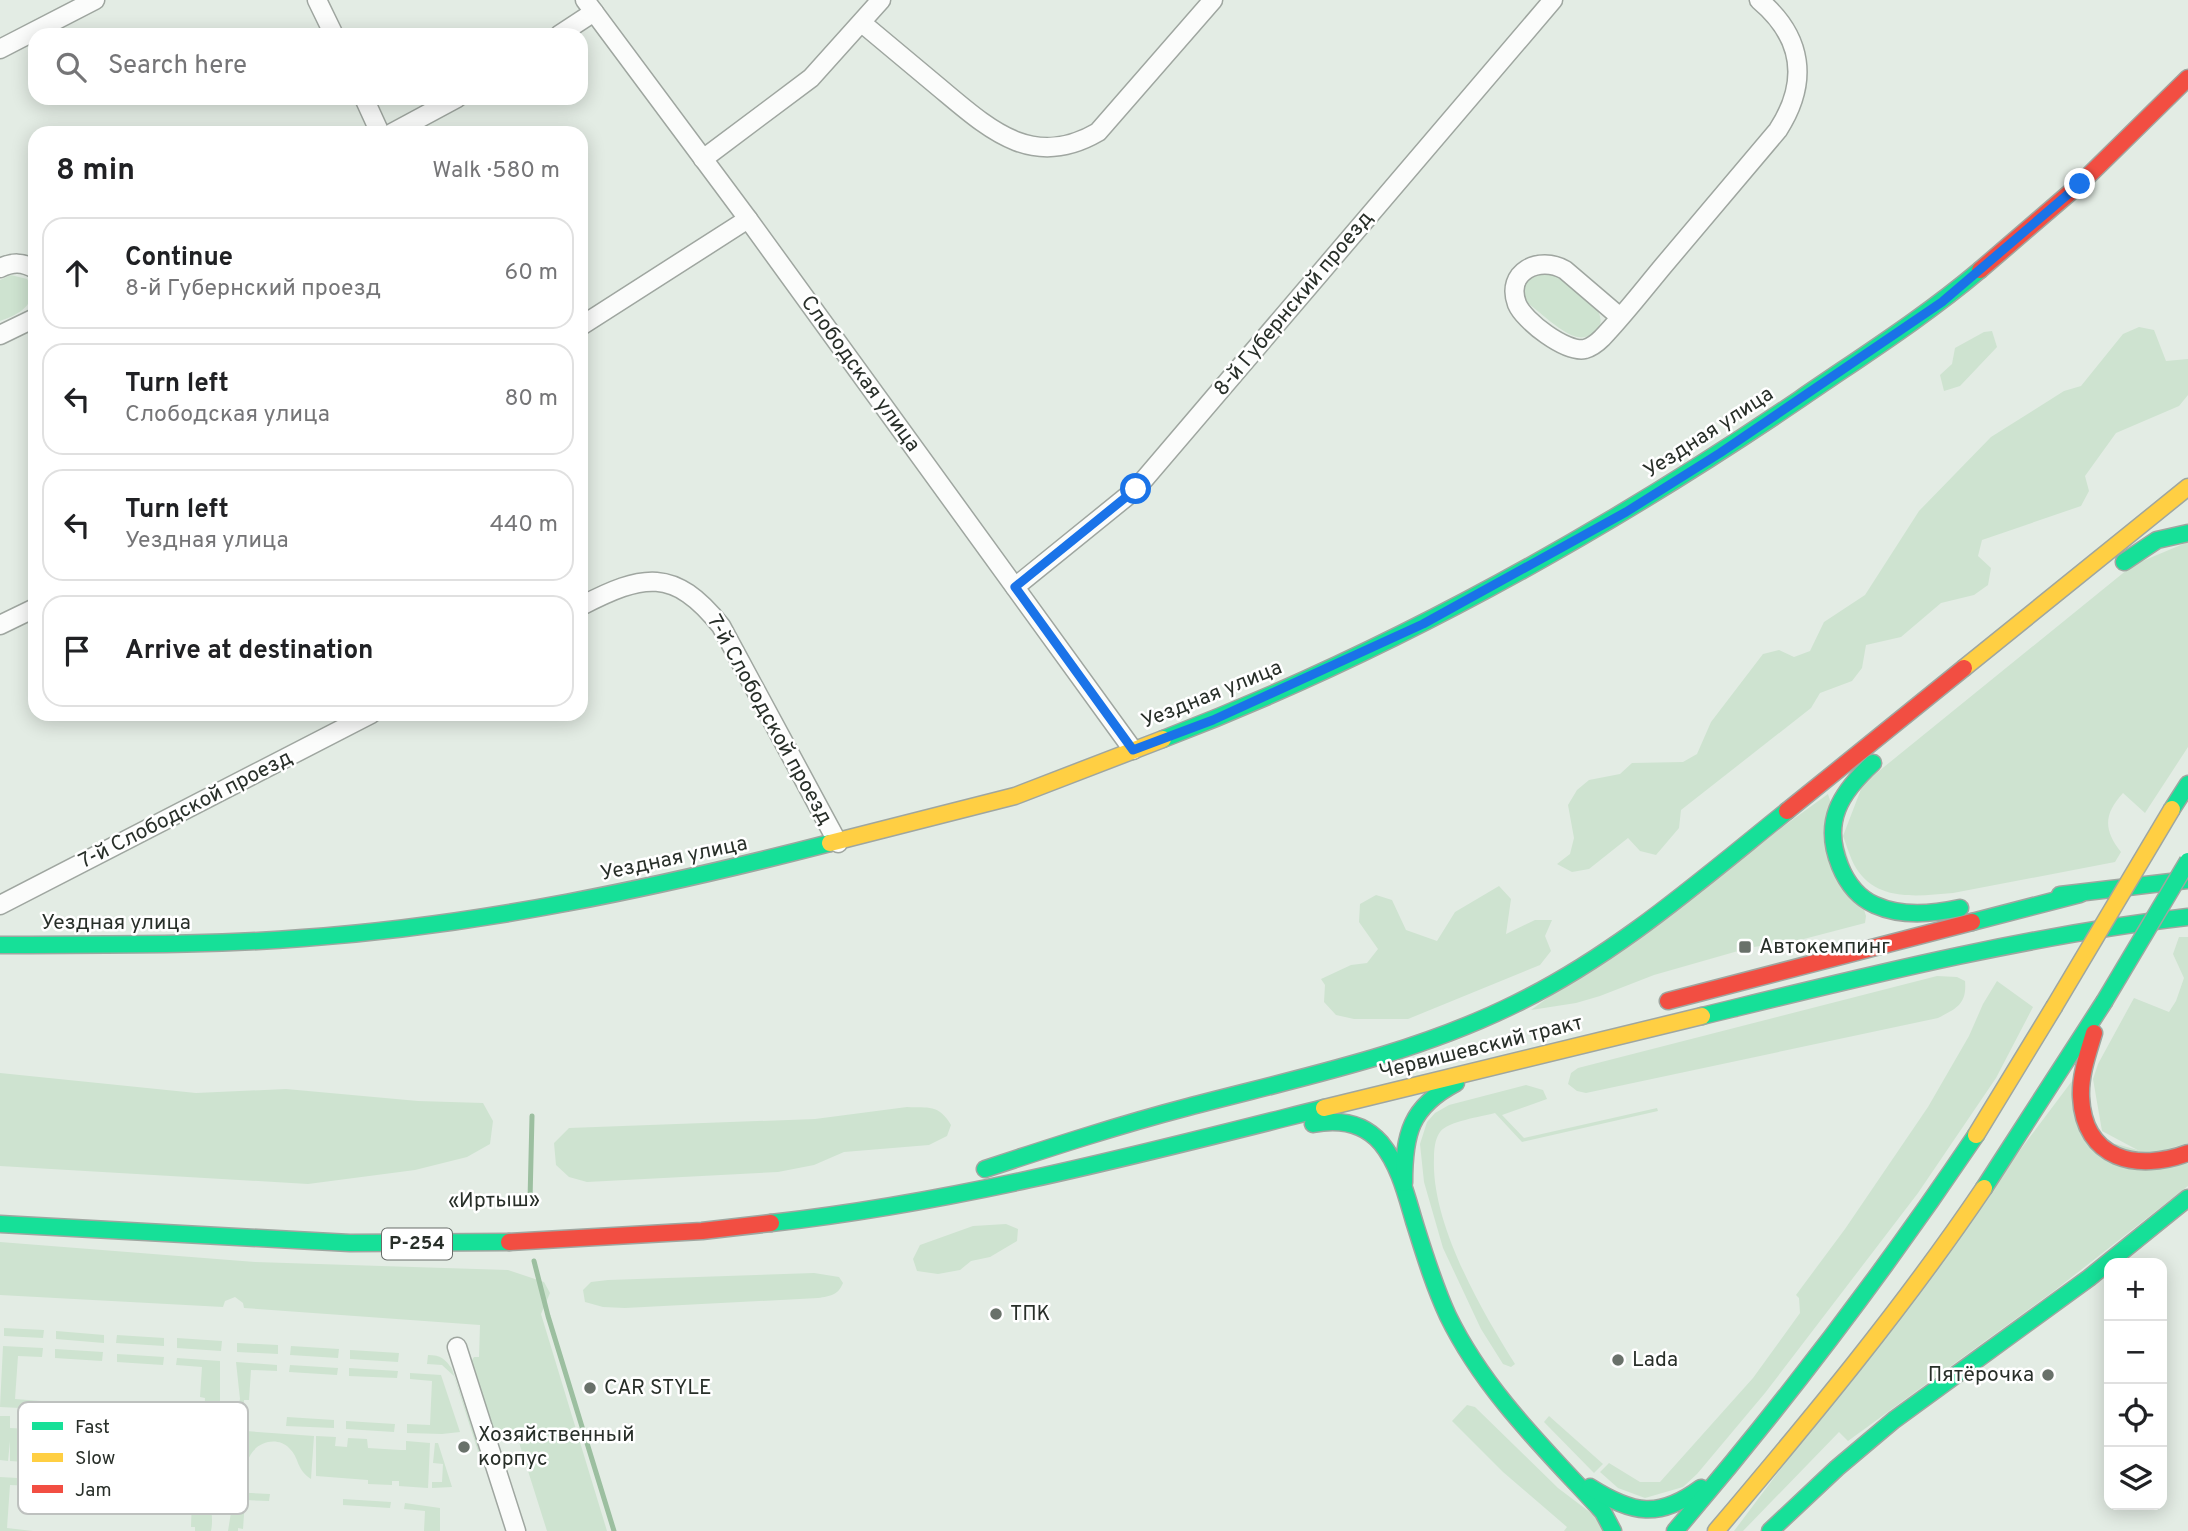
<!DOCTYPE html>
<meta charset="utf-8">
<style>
:root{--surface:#fff;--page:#f6f6f6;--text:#202124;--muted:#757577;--line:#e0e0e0}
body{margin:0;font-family:Overpass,sans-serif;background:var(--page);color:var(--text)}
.controls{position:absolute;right:21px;bottom:21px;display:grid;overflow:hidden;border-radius:14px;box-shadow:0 4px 18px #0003}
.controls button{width:63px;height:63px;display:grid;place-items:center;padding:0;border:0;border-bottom:2px solid var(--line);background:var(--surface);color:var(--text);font:35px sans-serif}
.stop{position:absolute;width:21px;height:21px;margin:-16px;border:5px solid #1a73e8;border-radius:50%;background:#fff}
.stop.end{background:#1a73e8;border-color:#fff;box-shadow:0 2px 7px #0008}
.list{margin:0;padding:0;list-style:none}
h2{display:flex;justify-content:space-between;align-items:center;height:91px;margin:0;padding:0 28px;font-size:30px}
h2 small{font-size:23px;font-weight:400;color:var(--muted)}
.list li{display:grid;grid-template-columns:46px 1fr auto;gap:21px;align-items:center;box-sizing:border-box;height:112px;margin:0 14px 14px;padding:0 14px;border:2px solid var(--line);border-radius:21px}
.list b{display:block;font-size:26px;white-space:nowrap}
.list p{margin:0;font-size:23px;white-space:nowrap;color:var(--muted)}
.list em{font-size:23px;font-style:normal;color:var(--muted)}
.icon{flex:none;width:38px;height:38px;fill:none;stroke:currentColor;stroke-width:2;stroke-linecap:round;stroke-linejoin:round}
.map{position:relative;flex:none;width:2188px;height:1531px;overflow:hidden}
.search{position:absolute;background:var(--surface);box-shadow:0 4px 18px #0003;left:28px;top:28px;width:560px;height:77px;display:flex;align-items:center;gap:18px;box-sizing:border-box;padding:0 24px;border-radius:21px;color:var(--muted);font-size:26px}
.panel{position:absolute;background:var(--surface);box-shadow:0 4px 18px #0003;left:28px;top:126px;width:560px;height:595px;border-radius:21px}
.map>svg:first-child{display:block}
.green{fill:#cee3d0}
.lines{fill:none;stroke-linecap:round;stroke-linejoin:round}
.stream{stroke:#9cbfa0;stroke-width:5}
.street-casing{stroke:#9fa6a0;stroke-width:21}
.fast-casing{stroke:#9fa6a0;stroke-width:19}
.slow-casing{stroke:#9fa6a0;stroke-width:19}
.jam-casing{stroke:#9fa6a0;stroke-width:19}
.street{stroke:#fbfcfb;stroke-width:18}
.fast{stroke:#16e098;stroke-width:16}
.slow{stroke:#ffcf43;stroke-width:16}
.jam{stroke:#f24e42;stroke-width:16}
.fast-bridge-casing{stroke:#9fa6a0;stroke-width:19;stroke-linecap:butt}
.slow-bridge-casing{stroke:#9fa6a0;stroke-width:19;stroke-linecap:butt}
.fast-bridge{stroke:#16e098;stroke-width:16}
.slow-bridge{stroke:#ffcf43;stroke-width:16}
.route{stroke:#1a73e8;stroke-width:9}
.poi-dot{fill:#69716a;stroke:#fff;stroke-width:2.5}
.labels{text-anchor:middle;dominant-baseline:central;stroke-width:5;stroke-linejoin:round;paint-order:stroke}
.shield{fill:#fff;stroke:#686d69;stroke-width:2}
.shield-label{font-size:19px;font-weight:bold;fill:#282f29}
.street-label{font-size:21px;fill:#282f29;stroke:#fff}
.poi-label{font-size:21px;fill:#282f29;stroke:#fff;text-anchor:start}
.key{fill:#fff;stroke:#bec1bf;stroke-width:2}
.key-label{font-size:19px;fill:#282f29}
</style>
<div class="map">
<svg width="2188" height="1531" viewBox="0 0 2188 1531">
<rect width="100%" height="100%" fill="#e3ece4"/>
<g class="green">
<path d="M1548 270C1564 281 1618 310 1595 332 1589 337 1582 339 1574 336 1559 331 1539 311 1525 301L1521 293 1527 274Z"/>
<path d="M11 275 27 279 34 289C31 308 17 315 0 321V280Z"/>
<polygon points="2139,327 2154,330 2166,361 2188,359 2188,395 2179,406 2116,433 2085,476 2089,491 2081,506 1982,540 1978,556 1991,568 1988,585 1974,595 1941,603 1901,637 1866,645 1862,668 1852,681 1820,693 1811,708 1681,810 1679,828 1656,855 1640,851 1628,838 1589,869 1572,872 1557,864 1570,854 1574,838 1568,805 1577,790 1589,780 1620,774 1632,763 1683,762 1697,754 1711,722 1763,654 1779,650 1794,657 1810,651 1824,622 1865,595 1919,511 1991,437 2064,391 2081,386 2123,334"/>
<polygon points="1992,331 1997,347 1960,386 1944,391 1940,375 1952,364 1955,348 1984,332"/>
<path d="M2188 542V747L2145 813 2123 793C2104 814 2103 829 2121 852L2115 862 1953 893C1918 896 1877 902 1856 868 1850 858 1847 846 1843 836L1863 784 2133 565Z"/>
<polygon points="1828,794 1866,916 1865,923 1800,940 1754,947 1752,941 1737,944 1738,951 1654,975 1600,996 1576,1003 1531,1010"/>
<polygon points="1499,886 1511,899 1506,934 1535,920 1552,920 1545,936 1551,951 1540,965 1408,1019 1354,1019 1336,1015 1324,1002 1325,985 1321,979 1351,965 1367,963 1378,949 1359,922 1360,904 1376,895 1392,900 1406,930 1437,941 1455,912"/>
<polygon points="2179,937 2188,937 2188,1143 2147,1155 2102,1131 2093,1079 2098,1064 2134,998 2169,1012 2176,1001 2184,978 2173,954"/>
<path d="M1937 976 1957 977 1965 981C1967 1004 1957 1008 1938 1018L1586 1093 1577 1091 1568 1084 1571 1073 1578 1068Z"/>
<polygon points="1997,981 2033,1007 1996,1078 1918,1193 1765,1393 1697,1474 1683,1487 1645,1498 1618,1488 1600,1472 1609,1463 1640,1482 1660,1482 1753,1378 1800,1313 1799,1298 1796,1295 1845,1229 1928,1107 1969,1036 1983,1004"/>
<polygon points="0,1073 196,1093 286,1089 418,1101 483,1103 493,1121 490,1144 467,1157 415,1170 308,1184 0,1166"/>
<polygon points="2072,1081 2080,1134 2188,1164 2188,1186 2054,1291 1848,1441 1839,1432 1743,1531 1734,1531"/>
<path d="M1526 1085 1543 1090 1547 1099 1502 1115 1524 1138 1657 1108 1658 1111 1522 1142 1495 1113C1481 1117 1448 1121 1440 1132 1435 1139 1434 1149 1434 1158 1431 1223 1481 1310 1515 1364L1511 1367 1503 1364 1481 1329 1443 1248 1424 1182 1420 1144 1427 1122 1435 1113 1449 1105Z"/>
<path d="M907 1107C928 1108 939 1104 951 1125L947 1136 929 1145 844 1152 814 1165 778 1172 587 1182 569 1177 556 1165 554 1143 569 1128 815 1119Z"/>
<polygon points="1006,1224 1018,1229 1017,1241 990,1257 971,1261 960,1270 938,1274 917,1271 913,1259 920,1245 973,1226"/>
<polygon points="0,1242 255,1262 508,1270 544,1282 550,1293 541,1314 607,1531 547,1531 516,1433 501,1437 494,1432 470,1363 474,1357 479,1357 480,1325 244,1308 243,1303 235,1297 225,1301 223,1307 0,1295"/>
<path d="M814 1273 839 1277 843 1283C838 1295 831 1296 818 1298L625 1308 603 1307 585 1302 583 1290 591 1282 608 1280Z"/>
<polygon points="4,1328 44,1330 43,1338 4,1336"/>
<polygon points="56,1331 104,1335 104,1343 56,1339"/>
<polygon points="117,1335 164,1338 164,1346 116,1343"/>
<polygon points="177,1338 222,1341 221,1351 177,1348"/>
<polygon points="237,1343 278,1345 278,1354 237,1352"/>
<polygon points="3,1346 43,1348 42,1357 18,1356 15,1399 41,1401 40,1409 0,1407"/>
<polygon points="291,1346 339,1349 338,1358 290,1355"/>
<polygon points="55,1349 103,1352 102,1361 55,1358"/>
<polygon points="350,1350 399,1353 398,1362 350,1359"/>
<polygon points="117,1354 164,1357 163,1365 117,1362"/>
<path d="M428 1355C441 1355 445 1359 452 1369L485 1466 483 1467 454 1376 442 1365 427 1364Z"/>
<polygon points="177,1358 220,1361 220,1405 215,1421 204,1420 205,1398 200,1397 202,1367 176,1365"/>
<polygon points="236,1362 277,1365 277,1371 251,1370 249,1400 244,1400 243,1423 233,1422 240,1399"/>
<polygon points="290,1365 338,1368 337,1375 289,1372"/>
<polygon points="349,1368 398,1371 397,1378 349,1376"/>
<polygon points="410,1373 441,1375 460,1432 442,1434 407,1433 407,1424 430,1425 432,1381 410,1379"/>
<polygon points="54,1401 101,1404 100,1413 53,1410"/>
<polygon points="1467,1405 1475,1407 1558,1488 1595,1516 1605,1531 1564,1531 1567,1527 1503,1472 1452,1421"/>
<polygon points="0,1416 10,1416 10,1428 71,1431 72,1420 96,1422 96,1433 107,1433 108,1422 132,1424 131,1464 113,1468 107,1465 106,1462 42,1458 41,1463 10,1461 10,1441 8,1461 0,1460"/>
<polygon points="1549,1416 1603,1464 1594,1473 1544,1422"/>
<polygon points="287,1417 334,1420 334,1428 286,1426"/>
<polygon points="346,1421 395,1424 394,1432 346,1429"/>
<path d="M231 1430 314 1436 311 1479C295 1468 300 1458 289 1448 278 1437 259 1441 251 1454 245 1463 246 1476 245 1487L230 1485 239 1464 228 1438Z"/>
<polygon points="316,1436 336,1437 335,1446 347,1447 348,1438 367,1439 368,1448 401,1450 406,1450 406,1441 430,1443 428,1488 399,1486 399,1481 392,1481 392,1485 368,1484 368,1480 316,1476"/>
<polygon points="435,1443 438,1443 452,1487 432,1488 432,1482 442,1482 443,1464 433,1463"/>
<polygon points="0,1477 35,1479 35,1486 10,1485 7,1528 33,1531 0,1531"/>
<path d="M169 1488 212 1491C209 1505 214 1517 211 1531H195V1527H191L192 1496 169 1494Z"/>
<polygon points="231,1492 270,1494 269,1501 245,1500 243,1529 238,1528 238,1531 228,1531 233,1500"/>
<polygon points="343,1499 391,1502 390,1508 343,1505"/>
<polygon points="405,1503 440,1508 440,1531 424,1531 425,1511 404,1509"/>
</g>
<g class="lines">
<g class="stream">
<polyline points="530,1200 532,1116"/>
<polyline points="534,1261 548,1316 614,1531"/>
</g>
<g class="street-casing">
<g id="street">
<polyline points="317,0 334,35"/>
<polyline points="585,0 748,219 1133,750"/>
<path d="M862 23C888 45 915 67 941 89 990 130 1033 170 1098 132L1213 0"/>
<polyline points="559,35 594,12"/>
<polyline points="0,49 95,0"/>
<polyline points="364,98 380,133"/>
<polyline points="392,133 457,98"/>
<polyline points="703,159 811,78 881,0"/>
<path d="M0 268C13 262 22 262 35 269"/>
<path d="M1620 317 1565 270C1539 255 1505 272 1517 304 1524 321 1566 353 1585 349 1592 347 1597 343 1602 338 1624 315 1644 289 1664 265 1702 220 1740 175 1778 130 1809 82 1803 37 1759 0"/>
<polyline points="581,326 748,219"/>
<polyline points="0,335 35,318"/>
<polyline points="1015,587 1136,489 1553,0"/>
<path d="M581 606C643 574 674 567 721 626L838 843"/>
<polyline points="0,625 35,608"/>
<polyline points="0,905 371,714"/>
<polyline points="457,1347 516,1531"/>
</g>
</g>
<g class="fast-casing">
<g id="fast">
<polyline points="2124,562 2157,540 2188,533"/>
<path d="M1163 739C1387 653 1601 534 1800 399 1861 357 1923 318 1980 270"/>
<path d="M1873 763C1840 793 1822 822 1840 866 1847 883 1859 898 1875 905 1902 917 1932 914 1960 908"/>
<polyline points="2172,809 2188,784"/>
<polyline points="2060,895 2188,880"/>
<polyline points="1972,922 2080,894"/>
<path d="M0 945C101 944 202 946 303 938 481 925 656 888 830 843"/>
<path d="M1702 1016C1862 977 2024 936 2188 917"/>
<path d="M1313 1124C1339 1119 1363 1122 1381 1143 1399 1165 1406 1194 1414 1221 1424 1253 1434 1286 1448 1316 1485 1392 1547 1451 1603 1512L1613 1531"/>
<path d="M985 1169C1052 1147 1119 1125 1188 1107 1298 1078 1412 1055 1515 1004 1616 955 1701 880 1787 811"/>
<path d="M1404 1183C1404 1134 1410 1107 1456 1083"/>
<polyline points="1984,1188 2104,1002"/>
<path d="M771 1223C959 1202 1141 1154 1324 1108"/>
<polyline points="0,1224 350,1243 509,1242"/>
<path d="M1590 1487C1633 1514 1659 1519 1701 1488"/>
<path d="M1675 1531C1783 1405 1883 1273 1976 1135"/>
<polyline points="1770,1531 1837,1468 1894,1420 2089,1278 2188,1198"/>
</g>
</g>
<g class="slow-casing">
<g id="slow">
<polyline points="1964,668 2188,487"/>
<polyline points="830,843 1015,796 1163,739"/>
<polyline points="1324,1108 1702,1016"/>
<polyline points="1976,1135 2054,1007"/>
<path d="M1716 1531C1810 1420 1903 1308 1984 1188"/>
</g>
</g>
<g class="jam-casing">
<g id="jam">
<polyline points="1980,270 2080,184 2188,78"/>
<polyline points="1787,811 1964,668"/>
<polyline points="1668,1001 1972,922"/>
<path d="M2094 1033C2088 1053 2080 1075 2081 1097 2084 1160 2137 1172 2188 1153"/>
<polyline points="509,1242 702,1231 771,1223"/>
</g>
</g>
<use href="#street" class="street"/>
<use href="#fast" class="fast"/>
<use href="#slow" class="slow"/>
<use href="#jam" class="jam"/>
<g class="fast-bridge-casing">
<polyline id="fast-bridge" points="2104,1002 2188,861"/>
</g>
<g class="slow-bridge-casing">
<polyline id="slow-bridge" points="2054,1007 2172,809"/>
</g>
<use href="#fast-bridge" class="fast-bridge"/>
<use href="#slow-bridge" class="slow-bridge"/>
</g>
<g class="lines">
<polyline class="route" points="1136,489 1015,587 1133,750 1213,720 1423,624 1626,512 1720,453 1942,302 2080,184"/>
</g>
<g class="poi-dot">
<rect x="1738" y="940" width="14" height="14" rx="3.5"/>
<circle cx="996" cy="1314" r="7"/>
<circle cx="1618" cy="1360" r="7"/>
<circle cx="2048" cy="1375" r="7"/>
<circle cx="590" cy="1388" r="7"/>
<circle cx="464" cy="1447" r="7"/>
</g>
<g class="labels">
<rect class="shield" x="382" y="1228.5" width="70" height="31" rx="5"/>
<g class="shield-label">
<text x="417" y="1244">Р-254</text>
</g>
<g class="street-label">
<text transform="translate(1294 304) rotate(-50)">8-й Губернский проезд</text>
<text transform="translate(860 374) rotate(54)">Слободская улица</text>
<text transform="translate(1709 433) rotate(-33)">Уездная улица</text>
<text transform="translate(1212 695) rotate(-22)">Уездная улица</text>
<text transform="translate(769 720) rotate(61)">7-й Слободской проезд</text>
<text transform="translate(186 810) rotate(-27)">7-й Слободской проезд</text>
<text transform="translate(674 859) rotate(-12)">Уездная улица</text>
<text x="116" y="923">Уездная улица</text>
<text transform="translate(1481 1048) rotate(-14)">Червишевский тракт</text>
<text transform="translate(494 1201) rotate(-1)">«Иртыш»</text>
</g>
<g class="poi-label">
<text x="1759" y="947">Автокемпинг</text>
<text x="1010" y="1314">ТПК</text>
<text x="1632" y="1360">Lada</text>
<text x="2034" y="1375" text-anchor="end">Пятёрочка</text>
<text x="604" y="1388">CAR STYLE</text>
<text x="478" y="1435">Хозяйственный<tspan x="478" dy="24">корпус</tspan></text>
</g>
</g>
<rect x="18" y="1402" width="230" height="112" rx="10" class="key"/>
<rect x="32" y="1422" width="31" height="8" fill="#16e098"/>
<rect x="32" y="1453" width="31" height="9" fill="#ffcf43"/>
<rect x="32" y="1485" width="31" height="8" fill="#f24e42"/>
<g class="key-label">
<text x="75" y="1433">Fast</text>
<text x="75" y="1464">Slow</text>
<text x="75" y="1496">Jam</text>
</g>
</svg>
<div class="controls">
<button>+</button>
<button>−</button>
<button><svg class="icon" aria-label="locate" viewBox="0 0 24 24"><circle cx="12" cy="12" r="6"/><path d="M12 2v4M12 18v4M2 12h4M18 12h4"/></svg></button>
<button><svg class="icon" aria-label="layers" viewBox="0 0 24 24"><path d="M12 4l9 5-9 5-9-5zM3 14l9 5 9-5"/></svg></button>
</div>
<div class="stop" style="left:1136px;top:489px"></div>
<div class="stop end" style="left:2080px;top:184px"></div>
<div class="search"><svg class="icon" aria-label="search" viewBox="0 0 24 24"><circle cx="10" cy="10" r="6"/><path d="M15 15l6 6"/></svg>Search here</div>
<section class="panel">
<h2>8 min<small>Walk · 580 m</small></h2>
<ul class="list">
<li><svg class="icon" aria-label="ahead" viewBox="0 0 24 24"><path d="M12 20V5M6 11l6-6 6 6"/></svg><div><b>Continue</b><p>8-й Губернский проезд</p></div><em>60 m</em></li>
<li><svg class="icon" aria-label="left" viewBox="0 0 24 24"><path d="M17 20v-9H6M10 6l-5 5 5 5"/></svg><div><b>Turn left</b><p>Слободская улица</p></div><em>80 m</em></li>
<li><svg class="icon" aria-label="left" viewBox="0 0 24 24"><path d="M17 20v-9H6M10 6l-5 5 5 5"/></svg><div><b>Turn left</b><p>Уездная улица</p></div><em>440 m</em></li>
<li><svg class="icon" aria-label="arrive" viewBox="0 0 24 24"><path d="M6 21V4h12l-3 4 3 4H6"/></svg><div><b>Arrive at destination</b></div></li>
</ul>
</section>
</div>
